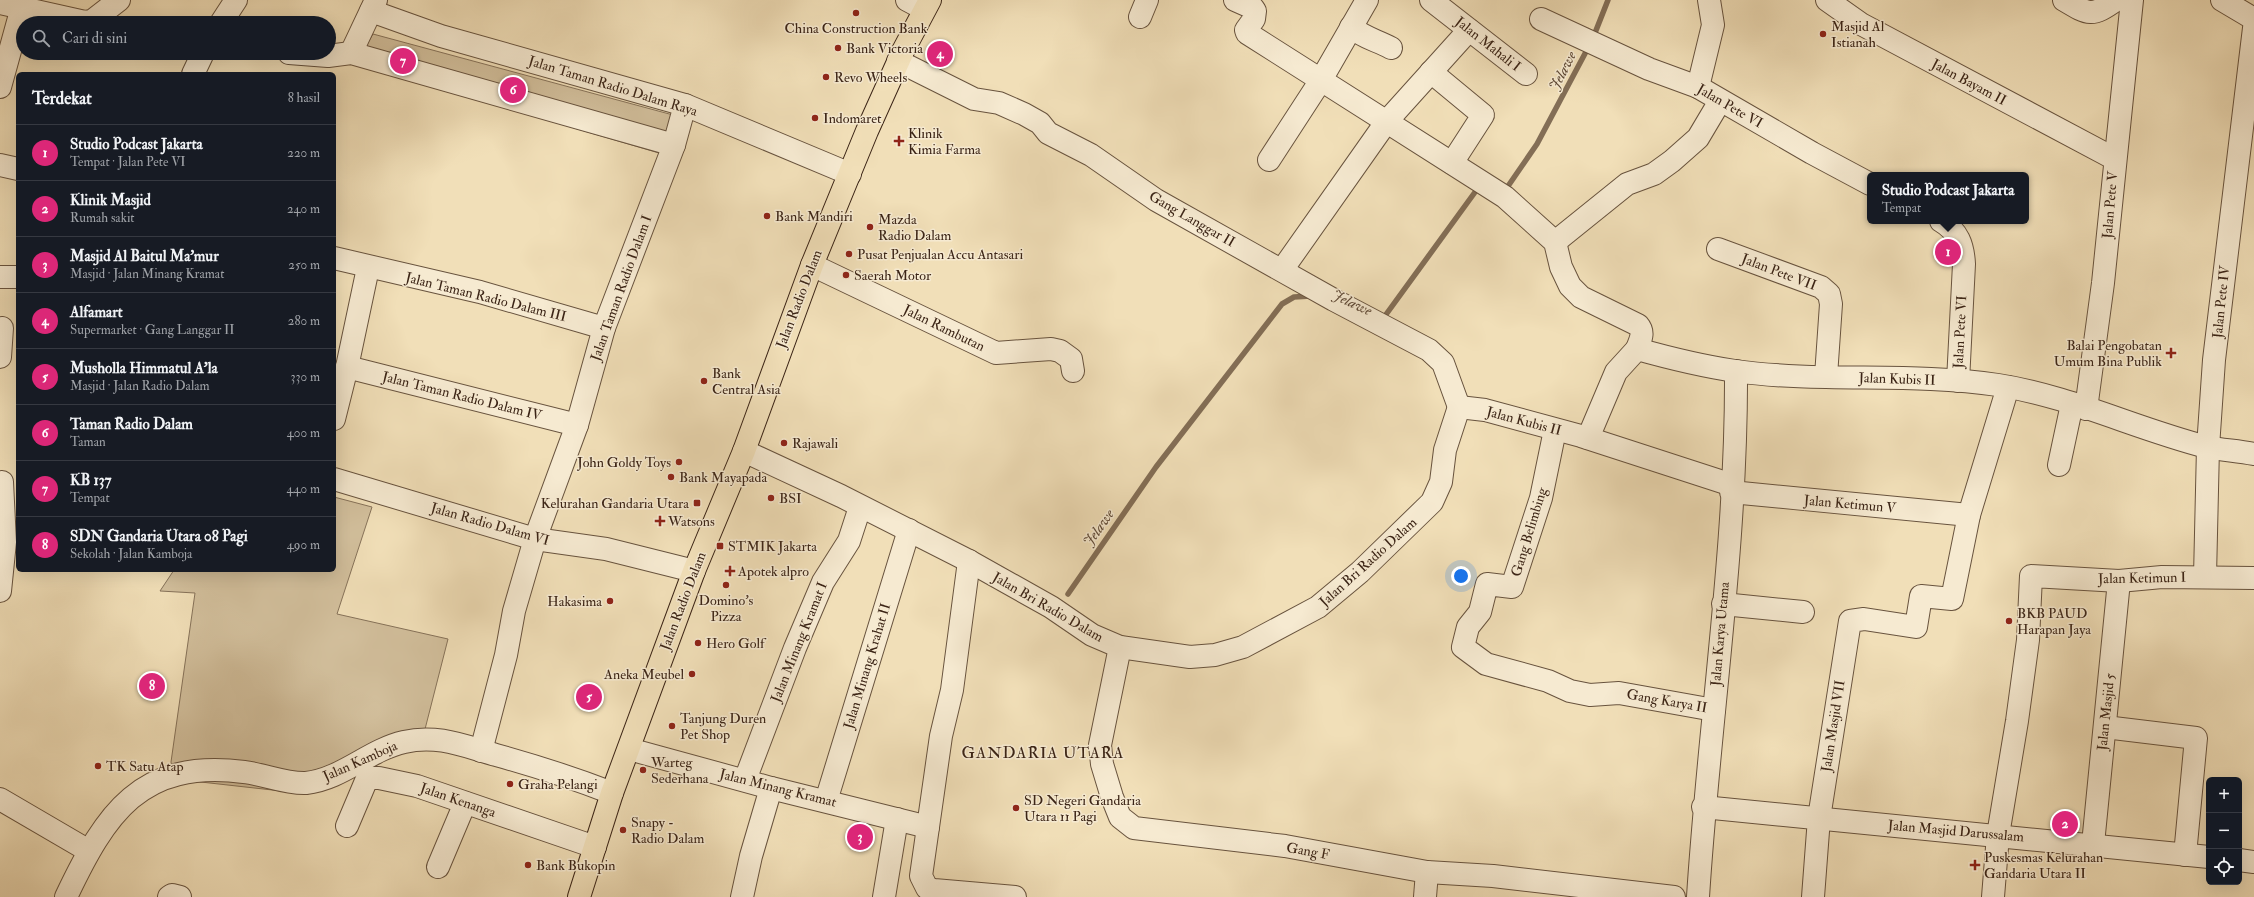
<!DOCTYPE html>
<html lang="id">
<meta charset="utf-8">
<style>
:root{--surface:#171b24;--page:#242831;--text:#f1f3f6;--muted:#9ea1a6;--line:#363941;--accent:#db2777}
body{margin:0;font-family:"IM FELL Double Pica",serif;background:var(--page);color:var(--text)}
.controls{position:absolute;right:12px;bottom:12px;display:grid;overflow:hidden;border-radius:6px;box-shadow:0 4px 16px #0002}
.controls button{width:36px;height:36px;display:grid;place-items:center;padding:0;border:0;border-bottom:1px solid var(--line);background:var(--surface);color:var(--text);font:20px sans-serif}
.you{position:absolute;left:1461px;top:576px;width:14px;height:14px;margin:-10px;border:3px solid #fff;border-radius:50%;background:#1a73e8;box-shadow:0 0 0 6px #1a73e833}
.badge{display:grid;place-items:center;width:26px;height:26px;border-radius:50%;background:var(--accent);color:#fff;font-size:13px;font-weight:700}
.pin{position:absolute;translate:-50% -50%;border:2px solid #fff;box-shadow:0 1px 4px #0006}
.popup{position:absolute;left:1867px;top:172px;width:162px;height:52px;box-sizing:border-box;display:grid;place-content:center;border-radius:6px;background:var(--surface);filter:drop-shadow(0 1px 3px #0005);font-size:13px;white-space:nowrap;color:var(--muted)}
.popup b{font-size:15px;color:var(--text)}
.popup::after{content:'';position:absolute;left:50%;top:100%;margin-left:-8px;border:8px solid transparent;border-top-color:var(--surface)}
.list{margin:0;padding:0;list-style:none}
h2{display:flex;justify-content:space-between;align-items:center;height:52px;margin:0;padding:0 16px;font-size:17px}
h2 small{font-size:13px;font-weight:400;color:var(--muted)}
.list li{display:grid;grid-template-columns:26px 1fr auto;gap:12px;align-items:center;box-sizing:border-box;height:56px;padding:0 16px;border-top:1px solid var(--line)}
.list b{display:block;font-size:15px;white-space:nowrap}
.list p{margin:0;font-size:13px;white-space:nowrap;color:var(--muted)}
.list em{font-size:13px;font-style:normal;color:var(--muted)}
.icon{flex:none;width:22px;height:22px;fill:none;stroke:currentColor;stroke-width:2;stroke-linecap:round;stroke-linejoin:round}
.map{position:relative;flex:none;width:2254px;height:897px;overflow:hidden}
.search{position:absolute;background:var(--surface);box-shadow:0 4px 16px #0002;left:16px;top:16px;width:320px;height:44px;display:flex;align-items:center;gap:10px;box-sizing:border-box;padding:0 14px;border-radius:22px;color:var(--muted);font-size:15px}
.panel{position:absolute;background:var(--surface);box-shadow:0 4px 16px #0002;left:16px;top:72px;width:320px;height:500px;border-radius:6px}
.map>svg:first-child{display:block}
.green{fill:#d2bf9c;stroke:#867259}
.lines{fill:none;stroke-linecap:round;stroke-linejoin:round}
.stream{stroke:#836e56;stroke-width:5.5}
.minor-casing{stroke:#68533e;stroke-width:24}
.major-casing{stroke:#3b2416;stroke-width:24}
.minor{stroke:#f6ead1;stroke-width:22}
.major{stroke:#f1dfb8;stroke-width:22}
.poi-dot{fill:#8f2418;stroke:#f6ead1;stroke-width:1.5}
.labels{text-anchor:middle;dominant-baseline:central;stroke-width:3;stroke-linejoin:round;paint-order:stroke}
.poi-label{font-size:14px;fill:#3b2416;stroke:#f6ead1;text-anchor:start}
.street-label{font-size:14px;fill:#3b2416;stroke:#f6ead1}
.water-label{font-size:15px;font-style:italic;fill:#5f4936;stroke:#f6ead1}
.quarter-label{font-size:16px;letter-spacing:1px;fill:#3b2416;stroke:#f6ead1}
</style>
<div class="map">
<svg width="2254" height="897" viewBox="0 0 2254 897">
<rect width="100%" height="100%" fill="#f1dfb8"/>
<filter id="stains"><feTurbulence type="fractalNoise" baseFrequency=".005" numOctaves="4"/><feColorMatrix values="0 0 0 0 .2 0 0 0 0 .09 0 0 0 0 .02 0 0 0 .5 -.17"/></filter>
<radialGradient id="worn" r=".72"><stop offset=".6" stop-color="#630" stop-opacity="0"/><stop offset="1" stop-color="#630" stop-opacity=".3"/></radialGradient>
<g class="green">
<polygon points="373,34 673,115 672,144 659,153 360,65 364,49"/>
<polygon points="334,497 372,507 337,614 448,639 423,737 308,794 174,779 171,762 195,593 160,591 174,570 334,570"/>
</g>
<g class="lines">
<g class="stream">
<polyline points="1593,38 1608,0"/>
<polyline points="1504,192 1537,144 1589,46"/>
<polyline points="1382,320 1478,188 1480,189"/>
<polyline points="1068,594 1156,467 1282,304 1294,297 1311,296"/>
</g>
<g class="minor-casing">
<g id="minor">
<polyline points="907,0 924,9"/>
<path d="M1235 0 1253 8 1255 11 1254 19 1246 30 1247 33 1505 197 1555 242 1561 267 1570 286 1581 297 1638 325C1645 333 1640 340 1637 349"/>
<polyline points="1431,0 1526,74"/>
<polyline points="1827,0 1861,24 2115,159"/>
<path d="M2064 0C2089 15 2092 17 2116 0"/>
<polyline points="2222,0 2254,19"/>
<polyline points="0,3 85,22 92,21 119,0"/>
<polyline points="371,11 441,36 685,105 850,174"/>
<polyline points="1140,17 1147,0"/>
<polyline points="1541,19 1649,69 1698,87 1812,153 1870,184"/>
<polyline points="221,23 236,0"/>
<path d="M1351 27C1364 38 1376 40 1391 48"/>
<polyline points="289,53 328,56 351,53 674,145"/>
<polyline points="351,53 376,0"/>
<polyline points="898,61 974,99 999,103 1024,114 1040,123 1048,133 1091,155 1156,200 1334,300 1429,350 1443,363 1459,407"/>
<polyline points="1431,72 1483,115 1452,163"/>
<polyline points="193,74 203,53"/>
<polyline points="0,87 24,0"/>
<polyline points="1698,87 1713,25 1709,0"/>
<polyline points="1269,160 1321,80 1367,0"/>
<polyline points="0,165 18,169"/>
<path d="M1941 221C1958 231 1963 245 1964 264L1958 381"/>
<polyline points="1555,242 1627,184 1654,174 1672,161 1698,138 1720,101"/>
<polyline points="1718,249 1821,287 1829,294 1831,304 1826,376"/>
<polyline points="334,258 480,292 604,328"/>
<polyline points="812,265 996,353 1051,349 1060,351 1071,359 1073,371"/>
<polyline points="1282,270 1387,121 1469,30"/>
<polyline points="0,277 18,277"/>
<polyline points="0,357 2,328"/>
<polyline points="347,367 577,425"/>
<polyline points="1459,407 1485,410 1581,436 1732,485"/>
<polyline points="2086,409 2103,283 2132,0"/>
<polyline points="334,419 347,367 368,268"/>
<polyline points="1555,430 1541,498 1512,587 1487,584 1480,612 1468,627 1463,647 1486,664 1548,681 1570,691 1590,695 1619,693 1714,710"/>
<path d="M1588 438 1616 372 1637 349C1669 358 1702 366 1735 371 1822 383 1911 372 1998 385 2070 396 2136 429 2207 447 2222 450 2239 451 2254 454"/>
<polyline points="744,451 841,496 969,561 1051,607 1092,635 1120,647 1190,657 1215,655 1243,647 1318,607 1360,572 1432,502 1441,482 1445,450 1459,407"/>
<polyline points="2059,465 2072,404"/>
<polyline points="334,479 535,539 606,549 694,571"/>
<polyline points="1731,492 1969,515"/>
<polyline points="969,561 952,690 941,736 921,876 927,888 934,890 1015,897"/>
<polyline points="2205,577 2208,447 2214,360 2254,28"/>
<polyline points="0,591 5,542 2,482"/>
<polyline points="1723,604 1803,612"/>
<polyline points="1120,647 1100,745 1102,764 1112,797 1120,817 1134,828 1285,846 1427,872 1493,876 1674,897"/>
<polyline points="2105,727 2196,738 2185,855"/>
<polyline points="629,749 771,788 928,827"/>
<polyline points="481,751 506,655 514,611 535,539 577,425 604,328 674,145 685,105"/>
<polyline points="745,780 795,648 823,582 849,541 860,507"/>
<polyline points="0,799 89,851"/>
<polyline points="826,801 909,530"/>
<polyline points="1703,807 2209,857"/>
<polyline points="347,826 366,781 371,778 379,778 417,786 595,847"/>
<polyline points="2093,844 2119,581"/>
<polyline points="2239,860 2254,862"/>
<polyline points="438,867 465,803"/>
<path d="M66 897C106 813 140 759 244 772 263 774 286 784 306 783 342 779 369 750 404 742 437 734 464 746 496 755 536 766 573 778 612 793"/>
<polyline points="169,897 172,895 180,897"/>
<polyline points="742,897 751,856 771,788"/>
<polyline points="884,897 897,819"/>
<polyline points="1425,897 1427,872"/>
<path d="M1698 897C1709 722 1737 547 1736 371"/>
<polyline points="1813,897 1819,818 1850,621 1864,619 1916,627 1921,596 1952,599 1969,515 2008,387"/>
<polyline points="1993,897 1998,835 2017,721 2028,640 2031,576 2119,581 2162,577 2254,578"/>
</g>
</g>
<g class="major-casing">
<polyline id="major" points="579,897 612,793 694,571 744,451 812,265 867,131 903,51 930,0"/>
</g>
<use href="#minor" class="minor"/>
<use href="#major" class="major"/>
</g>
<g class="poi-dot">
<circle cx="856" cy="13" r="4"/>
<circle cx="1823" cy="34" r="4"/>
<circle cx="838" cy="48" r="4"/>
<circle cx="826" cy="77" r="4"/>
<circle cx="815" cy="118" r="4"/>
<path d="M897 135h4v4h4v4h-4v4h-4v-4h-4v-4h4z"/>
<circle cx="767" cy="216" r="4"/>
<circle cx="870" cy="227" r="4"/>
<circle cx="849" cy="254" r="4"/>
<circle cx="846" cy="275" r="4"/>
<path d="M2169 347h4v4h4v4h-4v4h-4v-4h-4v-4h4z"/>
<circle cx="704" cy="381" r="4"/>
<circle cx="784" cy="443" r="4"/>
<circle cx="679" cy="462" r="4"/>
<circle cx="671" cy="477" r="4"/>
<circle cx="771" cy="498" r="4"/>
<rect x="693" y="499" width="8" height="8" rx="2"/>
<path d="M658 515h4v4h4v4h-4v4h-4v-4h-4v-4h4z"/>
<rect x="716" y="542" width="8" height="8" rx="2"/>
<path d="M728 565h4v4h4v4h-4v4h-4v-4h-4v-4h4z"/>
<circle cx="726" cy="585" r="4"/>
<circle cx="610" cy="601" r="4"/>
<circle cx="2009" cy="621" r="4"/>
<circle cx="698" cy="643" r="4"/>
<circle cx="692" cy="674" r="4"/>
<circle cx="672" cy="726" r="4"/>
<circle cx="98" cy="766" r="4"/>
<circle cx="643" cy="770" r="4"/>
<circle cx="510" cy="784" r="4"/>
<circle cx="1016" cy="808" r="4"/>
<circle cx="623" cy="830" r="4"/>
<circle cx="528" cy="865" r="4"/>
<path d="M1973 859h4v4h4v4h-4v4h-4v-4h-4v-4h4z"/>
</g>
<g class="labels">
<g class="poi-label">
<text x="1831" y="26">Masjid Al<tspan x="1831" dy="16">Istianah</tspan></text>
<text x="856" y="28" text-anchor="middle">China Construction Bank</text>
<text x="846" y="48">Bank Victoria</text>
<text x="834" y="77">Revo Wheels</text>
<text x="823" y="118">Indomaret</text>
<text x="908" y="133">Klinik<tspan x="908" dy="16">Kimia Farma</tspan></text>
<text x="775" y="216">Bank Mandiri</text>
<text x="878" y="219">Mazda<tspan x="878" dy="16">Radio Dalam</tspan></text>
<text x="857" y="254">Pusat Penjualan Accu Antasari</text>
<text x="854" y="275">Saerah Motor</text>
<text x="2162" y="345" text-anchor="end">Balai Pengobatan<tspan x="2162" dy="16">Umum Bina Publik</tspan></text>
<text x="712" y="373">Bank<tspan x="712" dy="16">Central Asia</tspan></text>
<text x="792" y="443">Rajawali</text>
<text x="671" y="462" text-anchor="end">John Goldy Toys</text>
<text x="679" y="477">Bank Mayapada</text>
<text x="779" y="498">BSI</text>
<text x="689" y="503" text-anchor="end">Kelurahan Gandaria Utara</text>
<text x="668" y="521">Watsons</text>
<text x="728" y="546">STMIK Jakarta</text>
<text x="738" y="571">Apotek alpro</text>
<text x="726" y="600" text-anchor="middle">Domino's<tspan x="726" dy="16">Pizza</tspan></text>
<text x="602" y="601" text-anchor="end">Hakasima</text>
<text x="2017" y="613">BKB PAUD<tspan x="2017" dy="16">Harapan Jaya</tspan></text>
<text x="706" y="643">Hero Golf</text>
<text x="684" y="674" text-anchor="end">Aneka Meubel</text>
<text x="680" y="718">Tanjung Duren<tspan x="680" dy="16">Pet Shop</tspan></text>
<text x="651" y="762">Warteg<tspan x="651" dy="16">Sederhana</tspan></text>
<text x="106" y="766">TK Satu Atap</text>
<text x="518" y="784">Graha Pelangi</text>
<text x="1024" y="800">SD Negeri Gandaria<tspan x="1024" dy="16">Utara 11 Pagi</tspan></text>
<text x="631" y="822">Snapy -<tspan x="631" dy="16">Radio Dalam</tspan></text>
<text x="1984" y="857">Puskesmas Kelurahan<tspan x="1984" dy="16">Gandaria Utara II</tspan></text>
<text x="536" y="865">Bank Bukopin</text>
</g>
<g class="street-label">
<text transform="translate(1488 44) rotate(38)">Jalan Mahali I</text>
<text transform="translate(1969 82) rotate(28)">Jalan Bayam II</text>
<text transform="translate(613 86) rotate(17)">Jalan Taman Radio Dalam Raya</text>
<text transform="translate(1730 106) rotate(30)">Jalan Pete VI</text>
<text transform="translate(2110 205) rotate(-85)">Jalan Pete V</text>
<text transform="translate(1192 219) rotate(30)">Gang Langgar II</text>
<text transform="translate(1779 272) rotate(21)">Jalan Pete VII</text>
<text transform="translate(621 288) rotate(-70)">Jalan Taman Radio Dalam I</text>
<text transform="translate(486 297) rotate(14)">Jalan Taman Radio Dalam III</text>
<text transform="translate(799 299) rotate(-69)">Jalan Radio Dalam</text>
<text transform="translate(2221 302) rotate(-84)">Jalan Pete IV</text>
<text transform="translate(944 328) rotate(26)">Jalan Rambutan</text>
<text transform="translate(1960 332) rotate(-87)">Jalan Pete VI</text>
<text transform="translate(1897 379) rotate(2)">Jalan Kubis II</text>
<text transform="translate(462 396) rotate(14)">Jalan Taman Radio Dalam IV</text>
<text transform="translate(1524 421) rotate(15)">Jalan Kubis II</text>
<text transform="translate(1850 504) rotate(5)">Jalan Ketimun V</text>
<text transform="translate(490 524) rotate(16)">Jalan Radio Dalam VI</text>
<text transform="translate(1529 532) rotate(-73)">Gang Belimbing</text>
<text transform="translate(1368 562) rotate(-42)">Jalan Bri Radio Dalam</text>
<text transform="translate(2142 578) rotate(-1)">Jalan Ketimun I</text>
<text transform="translate(683 601) rotate(-69)">Jalan Radio Dalam</text>
<text transform="translate(1048 607) rotate(30)">Jalan Bri Radio Dalam</text>
<text transform="translate(1720 634) rotate(-85)">Jalan Karya Utama</text>
<text transform="translate(799 642) rotate(-68)">Jalan Minang Kramat I</text>
<text transform="translate(867 666) rotate(-73)">Jalan Minang Krahat II</text>
<text transform="translate(1667 701) rotate(10)">Gang Karya II</text>
<text transform="translate(2106 712) rotate(-84)">Jalan Masjid 5</text>
<text transform="translate(1833 726) rotate(-81)">Jalan Masjid VII</text>
<text transform="translate(360 761) rotate(-24)">Jalan Kamboja</text>
<text transform="translate(778 788) rotate(14)">Jalan Minang Kramat</text>
<text transform="translate(458 800) rotate(19)">Jalan Kenanga</text>
<text transform="translate(1956 831) rotate(5)">Jalan Masjid Darussalam</text>
<text transform="translate(1308 851) rotate(10)">Gang F</text>
</g>
<g class="water-label">
<text transform="translate(1563 71) rotate(-63)">Jelawe</text>
<text transform="translate(1352 303) rotate(25)">Jelawe</text>
<text transform="translate(1099 528) rotate(-55)">Jelawe</text>
</g>
<g class="quarter-label">
<text x="1043" y="753">GANDARIA UTARA</text>
</g>
</g>
<rect width="100%" height="100%" filter="url(#stains)"/>
<rect width="100%" height="100%" fill="url(#worn)"/>
</svg>
<div class="controls">
<button>+</button>
<button>−</button>
<button><svg class="icon" aria-label="locate" viewBox="0 0 24 24"><circle cx="12" cy="12" r="6"/><path d="M12 2v4M12 18v4M2 12h4M18 12h4"/></svg></button>
</div>
<div class="you"></div>
<div class="pin badge" style="left:1948px;top:252px">1</div>
<div class="popup"><b>Studio Podcast Jakarta</b>Tempat</div>
<div class="pin badge" style="left:2065px;top:824px">2</div>
<div class="pin badge" style="left:860px;top:837px">3</div>
<div class="pin badge" style="left:940px;top:54px">4</div>
<div class="pin badge" style="left:589px;top:697px">5</div>
<div class="pin badge" style="left:513px;top:90px">6</div>
<div class="pin badge" style="left:403px;top:61px">7</div>
<div class="pin badge" style="left:152px;top:686px">8</div>
<div class="search"><svg class="icon" aria-label="search" viewBox="0 0 24 24"><circle cx="10" cy="10" r="6"/><path d="M15 15l6 6"/></svg>Cari di sini</div>
<section class="panel">
<h2>Terdekat<small>8 hasil</small></h2>
<ul class="list">
<li><span class="badge">1</span><div><b>Studio Podcast Jakarta</b><p>Tempat · Jalan Pete VI</p></div><em>220 m</em></li>
<li><span class="badge">2</span><div><b>Klinik Masjid</b><p>Rumah sakit</p></div><em>240 m</em></li>
<li><span class="badge">3</span><div><b>Masjid Al Baitul Ma'mur</b><p>Masjid · Jalan Minang Kramat</p></div><em>250 m</em></li>
<li><span class="badge">4</span><div><b>Alfamart</b><p>Supermarket · Gang Langgar II</p></div><em>280 m</em></li>
<li><span class="badge">5</span><div><b>Musholla Himmatul A'la</b><p>Masjid · Jalan Radio Dalam</p></div><em>330 m</em></li>
<li><span class="badge">6</span><div><b>Taman Radio Dalam</b><p>Taman</p></div><em>400 m</em></li>
<li><span class="badge">7</span><div><b>KB 137</b><p>Tempat</p></div><em>440 m</em></li>
<li><span class="badge">8</span><div><b>SDN Gandaria Utara 08 Pagi</b><p>Sekolah · Jalan Kamboja</p></div><em>490 m</em></li>
</ul>
</section>
</div>
